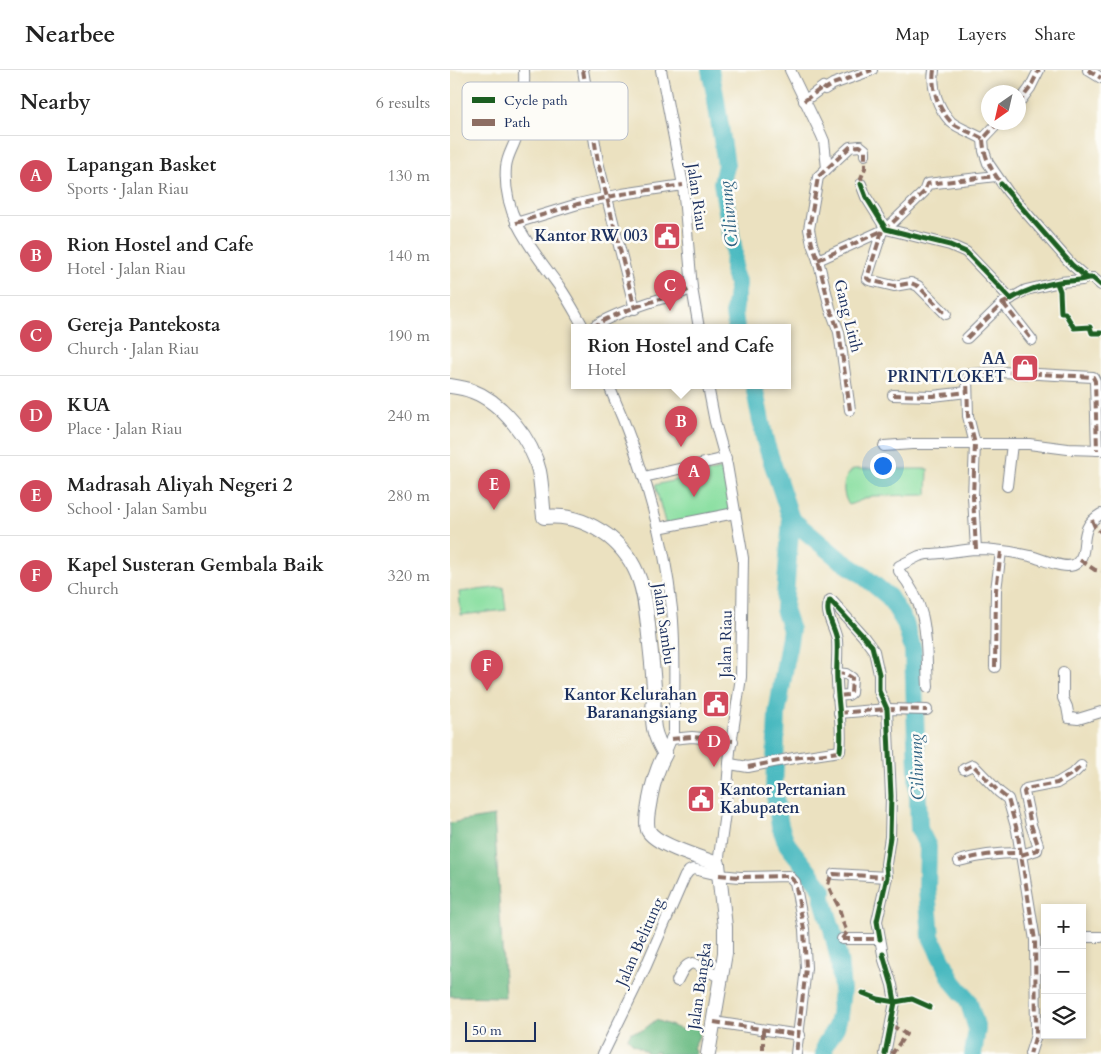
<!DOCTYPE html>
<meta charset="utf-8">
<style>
:root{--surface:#fff;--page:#f6f6f6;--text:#222;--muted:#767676;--line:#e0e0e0;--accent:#d1495b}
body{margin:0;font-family:Cardo,serif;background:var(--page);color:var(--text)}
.controls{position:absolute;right:15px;bottom:15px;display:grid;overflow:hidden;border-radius:0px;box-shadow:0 2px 8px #0003}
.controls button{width:45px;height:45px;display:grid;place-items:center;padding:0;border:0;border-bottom:1px solid var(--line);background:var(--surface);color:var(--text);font:25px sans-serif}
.compass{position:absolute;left:531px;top:15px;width:45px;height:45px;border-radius:50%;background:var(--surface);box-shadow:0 2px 8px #0003;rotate:214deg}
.scale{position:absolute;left:15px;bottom:12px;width:71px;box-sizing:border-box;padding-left:5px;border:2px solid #1b2f5e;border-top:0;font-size:14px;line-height:18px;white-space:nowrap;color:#1b2f5e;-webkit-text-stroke:4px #fdfcf7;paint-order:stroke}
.you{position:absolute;left:432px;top:395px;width:18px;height:18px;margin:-12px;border:4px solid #fff;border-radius:50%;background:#1a73e8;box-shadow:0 0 0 8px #1a73e833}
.badge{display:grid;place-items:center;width:32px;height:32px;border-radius:50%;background:var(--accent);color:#fff;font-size:16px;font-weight:700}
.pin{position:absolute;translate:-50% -41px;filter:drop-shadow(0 1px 2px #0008)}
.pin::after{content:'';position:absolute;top:26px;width:18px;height:15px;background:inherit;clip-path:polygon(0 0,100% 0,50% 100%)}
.popup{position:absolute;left:121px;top:254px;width:220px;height:65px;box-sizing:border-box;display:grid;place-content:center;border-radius:0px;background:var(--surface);filter:drop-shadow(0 1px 4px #0005);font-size:16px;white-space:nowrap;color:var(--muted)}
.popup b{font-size:19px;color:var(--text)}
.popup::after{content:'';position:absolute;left:50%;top:100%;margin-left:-10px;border:10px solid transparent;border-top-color:var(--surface)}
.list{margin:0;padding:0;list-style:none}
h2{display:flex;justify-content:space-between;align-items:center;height:65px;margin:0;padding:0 20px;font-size:21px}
h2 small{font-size:16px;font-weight:400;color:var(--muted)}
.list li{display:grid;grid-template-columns:32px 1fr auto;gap:15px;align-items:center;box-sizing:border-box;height:80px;padding:0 20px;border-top:1px solid var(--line)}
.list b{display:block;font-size:19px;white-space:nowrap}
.list p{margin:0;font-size:16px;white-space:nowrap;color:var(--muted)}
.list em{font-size:16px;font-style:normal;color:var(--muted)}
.icon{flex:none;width:28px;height:28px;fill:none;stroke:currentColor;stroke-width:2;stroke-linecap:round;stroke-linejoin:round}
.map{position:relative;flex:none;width:651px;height:984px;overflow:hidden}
header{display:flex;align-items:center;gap:30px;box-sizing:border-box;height:70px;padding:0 25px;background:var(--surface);border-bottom:1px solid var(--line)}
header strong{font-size:24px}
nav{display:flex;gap:28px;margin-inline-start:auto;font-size:18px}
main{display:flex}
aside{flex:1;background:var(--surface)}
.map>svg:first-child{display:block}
.green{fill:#8adfa1;stroke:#528780}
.forest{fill:#6fbe87;stroke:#457672}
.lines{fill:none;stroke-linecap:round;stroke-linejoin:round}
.river{stroke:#4ab9c0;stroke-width:18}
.street-casing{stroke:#83888f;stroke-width:12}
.secondary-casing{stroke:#83888f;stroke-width:16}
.street{stroke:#fff;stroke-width:10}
.secondary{stroke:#fff;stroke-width:14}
.quiet{stroke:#8d6e63;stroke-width:4;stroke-dasharray:8 4;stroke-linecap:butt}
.cycleway-casing{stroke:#fdfcf7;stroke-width:8}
.cycleway{stroke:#1b5e20;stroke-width:5}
.labels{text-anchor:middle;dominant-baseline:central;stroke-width:5;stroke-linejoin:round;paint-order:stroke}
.street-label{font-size:16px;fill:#1b2f5e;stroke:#fdfcf7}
.poi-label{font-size:16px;font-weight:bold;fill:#1b2f5e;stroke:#fdfcf7;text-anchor:end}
.water-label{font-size:18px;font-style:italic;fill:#2b5f80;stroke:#fdfcf7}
.key{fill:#fdfcf7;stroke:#b9bec9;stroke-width:1}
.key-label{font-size:14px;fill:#1b2f5e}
</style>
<header>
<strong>Nearbee</strong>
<nav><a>Map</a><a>Layers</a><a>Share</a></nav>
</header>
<main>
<aside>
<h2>Nearby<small>6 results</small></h2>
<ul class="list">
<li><span class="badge">A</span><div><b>Lapangan Basket</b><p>Sports · Jalan Riau</p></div><em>130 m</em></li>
<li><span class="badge">B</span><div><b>Rion Hostel and Cafe</b><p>Hotel · Jalan Riau</p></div><em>140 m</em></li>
<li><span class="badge">C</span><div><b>Gereja Pantekosta</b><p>Church · Jalan Riau</p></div><em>190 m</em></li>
<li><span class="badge">D</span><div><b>KUA</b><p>Place · Jalan Riau</p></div><em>240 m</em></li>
<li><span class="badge">E</span><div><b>Madrasah Aliyah Negeri 2</b><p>School · Jalan Sambu</p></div><em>280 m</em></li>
<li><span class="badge">F</span><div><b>Kapel Susteran Gembala Baik</b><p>Church</p></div><em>320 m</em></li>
</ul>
</aside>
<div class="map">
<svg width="651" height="984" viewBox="0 0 651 984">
<rect width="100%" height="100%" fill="#fdfcf7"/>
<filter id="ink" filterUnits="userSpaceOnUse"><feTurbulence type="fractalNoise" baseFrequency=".02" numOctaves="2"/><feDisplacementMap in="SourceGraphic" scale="10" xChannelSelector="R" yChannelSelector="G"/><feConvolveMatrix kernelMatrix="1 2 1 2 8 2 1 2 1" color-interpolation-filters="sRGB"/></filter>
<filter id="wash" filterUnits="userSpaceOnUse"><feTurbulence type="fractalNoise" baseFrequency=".0096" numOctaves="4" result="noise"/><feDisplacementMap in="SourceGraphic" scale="20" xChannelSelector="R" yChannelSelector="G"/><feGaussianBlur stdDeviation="1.12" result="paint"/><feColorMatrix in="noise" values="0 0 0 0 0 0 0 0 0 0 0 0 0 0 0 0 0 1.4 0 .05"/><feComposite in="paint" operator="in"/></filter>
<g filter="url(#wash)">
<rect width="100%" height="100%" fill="#ebe1c0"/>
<g class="green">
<polygon points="273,399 283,440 216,456 205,415"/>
<path d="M404 399H478L477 424 476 425 422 426 399 435C391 423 392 407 404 399Z"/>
<polygon points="53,517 56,540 11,545 9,522"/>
</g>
<g class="forest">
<polygon points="44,746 55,927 0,926 0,753"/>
<polygon points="206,950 233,960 241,953 249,956 249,966 243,978 246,984 212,984 206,981 200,984 182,973 178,968 181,962 193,960"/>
</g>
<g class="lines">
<g class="river">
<polyline points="260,0 265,24 276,95 272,113 284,181 283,201 288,214 284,243 286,258"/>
<polyline points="304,316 315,371 341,449 334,539 341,560 327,644 324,720 330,756 337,774 373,820 373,830 382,859 389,890 392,920 389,946 386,957 375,975 374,984"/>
<polyline points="341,449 389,489 410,503 439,527 455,553 463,580 469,759 478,777 477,819 481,867 503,912 518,930 527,959 523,984"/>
</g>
</g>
</g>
<g filter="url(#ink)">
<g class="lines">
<g class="street-casing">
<g id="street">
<path d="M74 0C75 23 72 46 66 68 63 78 57 86 56 97 52 146 82 179 109 216 118 229 126 244 134 258"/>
<polyline points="133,0 148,92 185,239"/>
<polyline points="211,0 233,115 242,218 249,258"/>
<polyline points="340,0 371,64 374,71 377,98"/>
<path d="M484 0C481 19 488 38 501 52 508 58 525 64 533 69"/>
<polyline points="638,0 651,8"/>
<polyline points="354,31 373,17 375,19 383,14 422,0"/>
<polyline points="568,34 580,18 589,0"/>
<polyline points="549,52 533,69 534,81 538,93 558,122 622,195 637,208 643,208 651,215"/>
<polyline points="411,114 416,127 436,159 500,175 516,182 561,229"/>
<polyline points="66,153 128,134 172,124 233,115"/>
<polyline points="432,161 417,208 419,210 444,216 461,213 468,216 496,244"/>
<polyline points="368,190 436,159 474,122 477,114 546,106"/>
<polyline points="553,233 582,270"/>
<path d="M142 258C157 246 191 235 210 229 221 226 232 224 242 218"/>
<polyline points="517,268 553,233 576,220 610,212 632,210 637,208"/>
<path d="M159 316C190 386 214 462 222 539 226 577 224 616 224 654V662L215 684"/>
<polyline points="258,316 265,352 277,395 293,488 291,607 280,681 275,743 268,794"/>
<polyline points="443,325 483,326 517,322"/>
<polyline points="400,340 389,262 380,238 368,190 362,174 359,159 368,107 400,77 410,76 415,80 415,85"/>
<polyline points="434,376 462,374 579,374 618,379 651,380"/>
<polyline points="194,407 276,388"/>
<polyline points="557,416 562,374"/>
<polyline points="208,458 285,443"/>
<polyline points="526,479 523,427 525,374 518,346 517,308 520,304 553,302 643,307 645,311 647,380"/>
<polyline points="545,597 546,520 551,482"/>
<polyline points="386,603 396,604 402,608 401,623 398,625 387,626"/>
<polyline points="613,603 613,628 617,637 619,648 628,649 651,642"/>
<path d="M478 617C475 570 481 540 449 501V496L469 486 477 484C493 484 510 480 526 479 543 479 563 482 580 486 591 488 617 502 627 493 641 480 625 459 651 444"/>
<polyline points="389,643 437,639 477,640"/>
<polyline points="221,669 242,667 283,671"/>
<path d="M280 694 298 697 344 688 390 681C393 659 388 635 387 612 386 598 388 584 387 570 385 556 373 543 380 530L382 531 413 566 424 581 429 604V621L437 639 441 726 440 767 436 794 437 807 427 851 434 890 442 915 445 932 435 984"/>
<polyline points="514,699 523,695 549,722 558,729 567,760 585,870 586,965 580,984"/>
<polyline points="571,785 587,780 588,775 581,755 574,722 576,719 607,713 625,702 631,696"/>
<path d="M509 791C529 785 548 783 570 783"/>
<polyline points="384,804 437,807"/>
<polyline points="632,867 651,867"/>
<polyline points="392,869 430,869"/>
<path d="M227 911C231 904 234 894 243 893L271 908"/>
<polyline points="264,952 350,965"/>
<polyline points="153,984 196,896 235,806 239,801 243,799 269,805 290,807 339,806 345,812 354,859 356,898 346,984"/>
</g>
</g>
<g class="secondary-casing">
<path id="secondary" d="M0 316C7 317 15 318 22 321 52 332 82 370 89 401 92 416 92 432 94 447 118 444 139 452 158 466 192 493 195 525 199 565 201 583 203 600 204 618 204 648 198 656 215 684 207 698 203 713 200 729 199 738 195 750 198 760 204 774 253 789 268 794L275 857V883L258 984"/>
</g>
<use href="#street" class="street"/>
<use href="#secondary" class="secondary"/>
<g class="quiet">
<polyline points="133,0 148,92 185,239"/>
<path d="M484 0C481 19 488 38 501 52 508 58 525 64 533 69"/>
<polyline points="638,0 651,8"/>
<polyline points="354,31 373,17 375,19 383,14 422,0"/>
<polyline points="568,34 580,18 589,0"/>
<path d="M549 52 533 69C534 89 542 101 554 117"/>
<polyline points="66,153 128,134 172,124 233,115"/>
<polyline points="432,161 417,208 419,210 444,216 461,213 468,216 496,244"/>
<polyline points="368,190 436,159 474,122 477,114 546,106"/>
<polyline points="553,233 582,270"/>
<path d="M142 258C157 246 191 235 210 229 221 226 232 224 242 218"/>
<polyline points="517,268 553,233 564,228"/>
<polyline points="443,325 483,326 517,322"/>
<polyline points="400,340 389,262 380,238 368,190 362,174 359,159 368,107 400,77 410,76 415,80 415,98 411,108 412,117"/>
<polyline points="642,450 645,457 651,462"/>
<polyline points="526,479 523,427 525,374 518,346 517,308 520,304 553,302 643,307 645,311 647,380"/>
<polyline points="630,490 645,500 651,501"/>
<polyline points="545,597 546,520 551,482"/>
<polyline points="386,603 396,604 402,608 401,623 398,625 387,626"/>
<polyline points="389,643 437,639 477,640"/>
<polyline points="221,669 242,667 283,671"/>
<polyline points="298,697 344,688 389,682 390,679"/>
<polyline points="514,699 523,695 549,722 558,729 567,760 585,870 586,965 580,984"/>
<polyline points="571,785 587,780 588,775 581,755 574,722 576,719 607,713 625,702 631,696"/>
<path d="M509 791C529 785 548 783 570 783"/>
<polyline points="269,805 290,807 339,806 345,812 354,859 356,898 346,984"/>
<polyline points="392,869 397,862 392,850 389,837 382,824 378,815 381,805 384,804 437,807"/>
<polyline points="392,869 430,869"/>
<polyline points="264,952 350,965"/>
<polyline points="441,955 456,964 442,984"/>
<polyline points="313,960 313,984"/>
</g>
<g class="cycleway-casing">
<g id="cycleway">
<path d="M411 114 416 127 436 159 500 175 516 182 561 229C576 220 592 215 609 212 619 210 628 212 637 208"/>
<polyline points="551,114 622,195 637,208 643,208 651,215"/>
<polyline points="607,213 610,221 611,243 615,243 624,258 640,257 642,263 651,263"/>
<path d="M390 681C393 659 388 635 387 612 386 598 388 584 387 570 385 556 373 543 380 530L422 576 429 604V621L437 639 441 726 440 767 436 794 437 807 427 851 430 869"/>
<polyline points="433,884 442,915 445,932 435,984"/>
<polyline points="413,923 428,929 445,932 462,929 480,937"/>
</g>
</g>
<use href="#cycleway" class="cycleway"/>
</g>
</g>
<defs>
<g id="civic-square" transform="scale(1.4375)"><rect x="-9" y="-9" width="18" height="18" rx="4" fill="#d1495b" stroke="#fdfcf7"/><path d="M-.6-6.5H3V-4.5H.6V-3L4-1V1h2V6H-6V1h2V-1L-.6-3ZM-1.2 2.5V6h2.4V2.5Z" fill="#fff"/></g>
<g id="shop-square" transform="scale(1.4375)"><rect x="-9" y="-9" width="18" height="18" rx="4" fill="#d1495b" stroke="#fdfcf7"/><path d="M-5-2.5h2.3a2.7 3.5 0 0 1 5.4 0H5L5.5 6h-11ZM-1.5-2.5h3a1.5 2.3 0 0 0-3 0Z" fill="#fff"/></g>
</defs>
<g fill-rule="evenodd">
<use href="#civic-square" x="217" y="166"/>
<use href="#shop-square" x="575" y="298"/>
<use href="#civic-square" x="266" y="634"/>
<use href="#civic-square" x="251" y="729"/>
</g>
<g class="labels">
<g class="street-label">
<text transform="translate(247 127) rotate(82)">Jalan Riau</text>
<text transform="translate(398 246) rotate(76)">Gang Litih</text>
<text transform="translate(214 554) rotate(82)">Jalan Sambu</text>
<text transform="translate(276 574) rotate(-89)">Jalan Riau</text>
<text transform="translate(190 872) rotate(-66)">Jalan Belitung</text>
<text transform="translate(250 916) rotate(-82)">Jalan Bangka</text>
</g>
<g class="poi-label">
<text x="198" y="166">Kantor RW 003</text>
<text x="556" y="289">AA<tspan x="556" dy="18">PRINT/LOKET</tspan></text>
<text x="247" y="625">Kantor Kelurahan<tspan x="247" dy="18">Baranangsiang</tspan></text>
<text x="270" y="720" text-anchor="start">Kantor Pertanian<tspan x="270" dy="18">Kabupaten</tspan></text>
</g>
<g class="water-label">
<text transform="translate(279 144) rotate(-96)">Ciliwung</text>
<text transform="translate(467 697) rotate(-92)">Ciliwung</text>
</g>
</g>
<rect x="12" y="12" width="166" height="58" rx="8" class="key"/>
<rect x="22" y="27" width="23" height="6" fill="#1b5e20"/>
<rect x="22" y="49" width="23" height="7" fill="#8d6e63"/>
<g class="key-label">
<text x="54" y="35">Cycle path</text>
<text x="54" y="57">Path</text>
</g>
</svg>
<div class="controls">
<button>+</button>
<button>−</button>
<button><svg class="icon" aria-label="layers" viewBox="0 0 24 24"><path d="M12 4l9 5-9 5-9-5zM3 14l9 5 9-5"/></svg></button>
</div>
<svg class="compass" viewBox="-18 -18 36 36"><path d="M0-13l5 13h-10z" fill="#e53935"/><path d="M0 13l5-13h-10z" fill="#767676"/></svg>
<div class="scale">50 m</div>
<div class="you"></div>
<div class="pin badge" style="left:244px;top:427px">A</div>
<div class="pin badge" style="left:231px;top:377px">B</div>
<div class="popup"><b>Rion Hostel and Cafe</b>Hotel</div>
<div class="pin badge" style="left:220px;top:241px">C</div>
<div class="pin badge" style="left:264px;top:697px">D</div>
<div class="pin badge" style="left:44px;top:440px">E</div>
<div class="pin badge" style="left:37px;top:621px">F</div>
</div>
</main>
